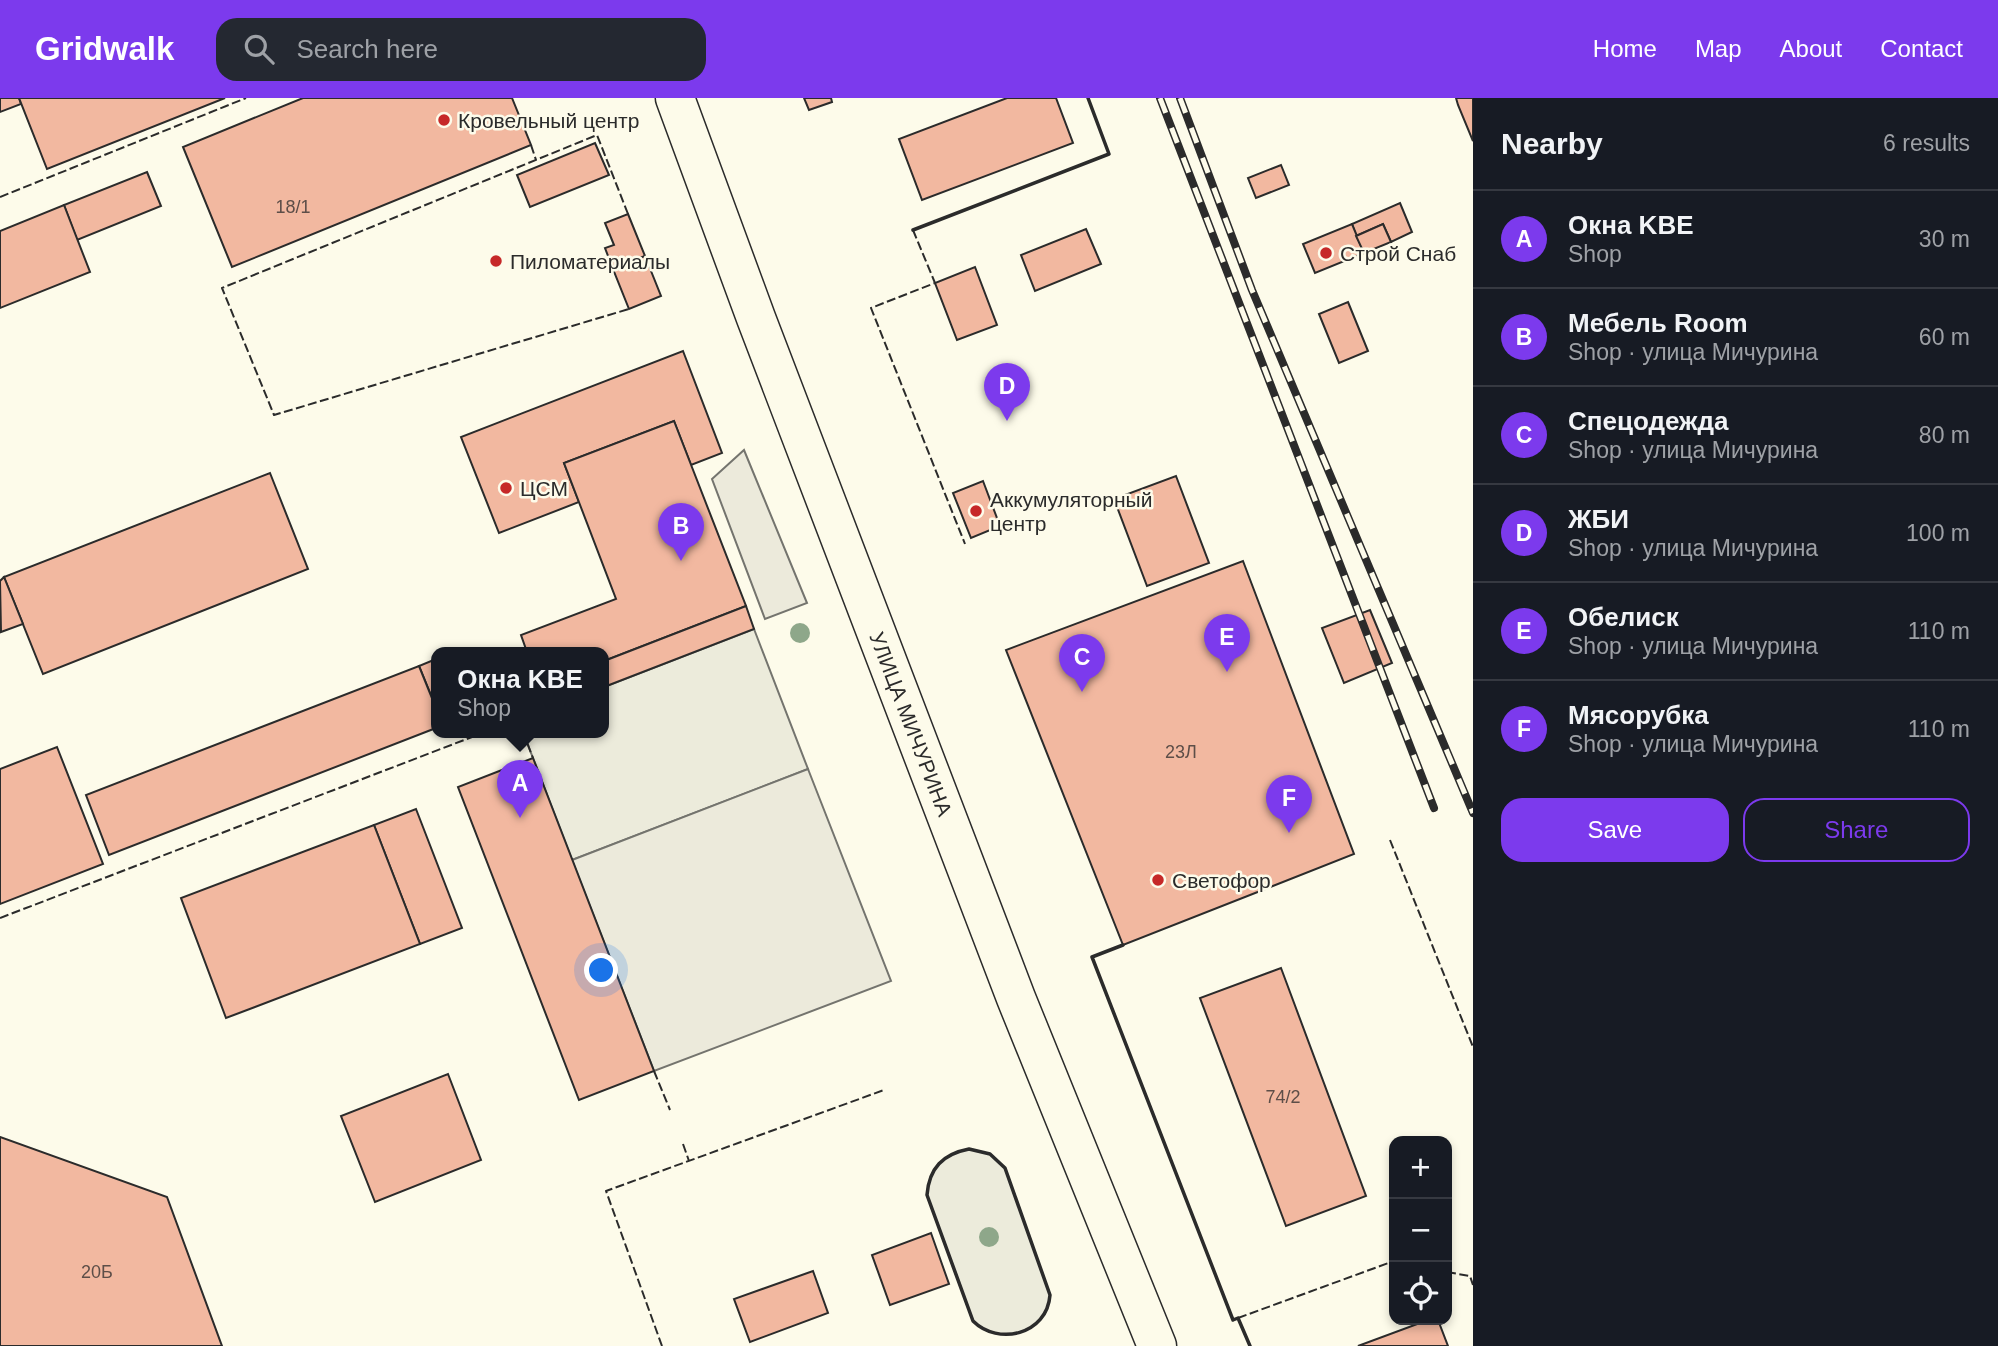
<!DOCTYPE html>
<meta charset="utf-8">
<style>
:root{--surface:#171b24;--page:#242831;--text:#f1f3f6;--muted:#9ea1a6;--line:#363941;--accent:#7c3aed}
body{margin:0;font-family:Helvetica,sans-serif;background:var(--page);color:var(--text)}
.controls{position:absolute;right:21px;bottom:21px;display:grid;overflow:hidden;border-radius:14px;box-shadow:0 4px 10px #0003}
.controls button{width:63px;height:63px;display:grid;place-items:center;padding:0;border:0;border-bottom:2px solid var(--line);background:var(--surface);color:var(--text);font:35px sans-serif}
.you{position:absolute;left:602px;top:873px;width:24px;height:24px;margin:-18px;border:5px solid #fff;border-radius:50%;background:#1a73e8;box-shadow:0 0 0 10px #1a73e833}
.badge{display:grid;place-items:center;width:46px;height:46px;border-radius:50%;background:var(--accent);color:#fff;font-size:23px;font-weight:700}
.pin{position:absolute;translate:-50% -58px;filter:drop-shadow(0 2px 4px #0008)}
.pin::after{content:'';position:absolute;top:37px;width:24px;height:21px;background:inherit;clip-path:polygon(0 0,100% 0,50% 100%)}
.popup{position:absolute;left:431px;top:549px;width:178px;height:91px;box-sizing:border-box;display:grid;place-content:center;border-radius:14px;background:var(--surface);filter:drop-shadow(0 2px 5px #0005);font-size:23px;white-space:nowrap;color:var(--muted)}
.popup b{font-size:26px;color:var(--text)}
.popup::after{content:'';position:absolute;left:50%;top:100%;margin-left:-14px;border:14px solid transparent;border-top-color:var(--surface)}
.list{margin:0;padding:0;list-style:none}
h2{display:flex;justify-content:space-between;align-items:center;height:91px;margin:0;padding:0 28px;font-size:30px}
h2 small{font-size:23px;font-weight:400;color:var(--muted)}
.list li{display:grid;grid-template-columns:46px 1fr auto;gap:21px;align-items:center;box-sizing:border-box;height:98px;padding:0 28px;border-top:2px solid var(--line)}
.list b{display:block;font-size:26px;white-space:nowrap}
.list p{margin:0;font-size:23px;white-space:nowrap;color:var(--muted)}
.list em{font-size:23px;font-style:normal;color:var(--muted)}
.actions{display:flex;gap:14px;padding:21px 28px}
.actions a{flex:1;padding:16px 0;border:2px solid var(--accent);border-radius:21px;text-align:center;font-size:24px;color:var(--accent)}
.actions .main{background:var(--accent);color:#fff}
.icon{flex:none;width:38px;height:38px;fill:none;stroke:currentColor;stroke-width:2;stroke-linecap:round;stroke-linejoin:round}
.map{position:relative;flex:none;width:1473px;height:1248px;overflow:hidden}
header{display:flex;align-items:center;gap:42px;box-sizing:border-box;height:98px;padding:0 35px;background:var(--accent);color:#fff}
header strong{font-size:33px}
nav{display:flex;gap:38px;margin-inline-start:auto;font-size:24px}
.search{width:490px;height:63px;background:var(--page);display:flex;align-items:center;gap:18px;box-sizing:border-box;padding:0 24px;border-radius:21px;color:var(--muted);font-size:26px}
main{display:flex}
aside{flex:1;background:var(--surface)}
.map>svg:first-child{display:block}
.green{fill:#ecebdb;stroke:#74746e;stroke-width:2}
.parking{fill:#eceadb;stroke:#74746e;stroke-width:2}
.building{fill:#f2b8a0;stroke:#2b2b2b;stroke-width:2}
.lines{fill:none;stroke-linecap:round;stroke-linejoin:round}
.secondary-casing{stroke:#2b2b2b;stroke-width:41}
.secondary{stroke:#fdfbea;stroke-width:38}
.rail-casing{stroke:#2b2b2b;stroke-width:8}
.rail{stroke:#fdfbea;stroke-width:5;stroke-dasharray:16;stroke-linecap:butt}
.fence{stroke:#2b2b2b;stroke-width:2;stroke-dasharray:9 3.5;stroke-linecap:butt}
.wall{stroke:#2b2b2b;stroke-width:3.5}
.tree{fill:#8ea78a}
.poi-dot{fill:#c62828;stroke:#fdfbea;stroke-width:2.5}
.labels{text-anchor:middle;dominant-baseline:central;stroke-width:5;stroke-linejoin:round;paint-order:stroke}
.number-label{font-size:18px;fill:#5d4e48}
.poi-label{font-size:21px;fill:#2b2b2b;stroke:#fdfbea;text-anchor:start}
.street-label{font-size:21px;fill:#2b2b2b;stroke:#fdfbea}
</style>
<header>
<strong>Gridwalk</strong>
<div class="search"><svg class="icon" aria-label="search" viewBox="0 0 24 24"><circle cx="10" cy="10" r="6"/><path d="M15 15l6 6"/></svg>Search here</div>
<nav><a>Home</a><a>Map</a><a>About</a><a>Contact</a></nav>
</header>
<main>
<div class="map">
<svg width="1473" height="1248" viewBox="0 0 1473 1248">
<rect width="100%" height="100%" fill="#fdfbea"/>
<g class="green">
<polygon points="754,531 808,671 572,762 523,634 604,634 604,589"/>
<path d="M969 1051 990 1056 1005 1070 1050 1197C1047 1237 998 1248 973 1223L927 1097C929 1070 943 1056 969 1051Z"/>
</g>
<g class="parking">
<polygon points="744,352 807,505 765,521 712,381"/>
<polygon points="808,671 891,883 654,973 572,762"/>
</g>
<g class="building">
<polygon points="0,0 19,0 21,6 0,14"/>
<polygon points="19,0 225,0 47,71"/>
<polygon points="303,0 512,0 531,47 232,169 183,49"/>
<polygon points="804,0 831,0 832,4 809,12"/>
<polygon points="1007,0 1056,0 1073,45 922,102 899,41"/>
<polygon points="1456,0 1473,0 1473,43 1458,7"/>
<polygon points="595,45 609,77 530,109 517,77"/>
<polygon points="1281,67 1289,87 1256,100 1248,80"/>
<polygon points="147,74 161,108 77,142 64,107"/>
<polygon points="1400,105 1412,134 1391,144 1383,126 1356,138 1352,126"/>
<polygon points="64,107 90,174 0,210 0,133"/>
<polygon points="628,116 645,158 613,171 605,150 614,147 605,125"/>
<polygon points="1352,126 1364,155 1315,175 1303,146"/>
<polygon points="1383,126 1391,144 1364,155 1356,138"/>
<polygon points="1086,131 1101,166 1035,193 1021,157"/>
<polygon points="645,158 661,198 629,211 613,171"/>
<polygon points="975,169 997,227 957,242 935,185"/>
<polygon points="1348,204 1368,253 1339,265 1319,216"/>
<polygon points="683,253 722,355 691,367 674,323 564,365 579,404 499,435 461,339"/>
<polygon points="674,323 746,508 604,563 604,554 527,554 521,537 616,501 564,365"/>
<polygon points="270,375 308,471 43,576 4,479"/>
<polygon points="1176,378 1209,465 1147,488 1114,401"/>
<polygon points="983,383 1000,428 971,440 953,395"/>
<polygon points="1243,463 1354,756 1123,847 1006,552"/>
<polygon points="4,479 23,526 1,534 0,483"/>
<polygon points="746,508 754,531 604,589 604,563"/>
<polygon points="1370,512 1392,565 1344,585 1322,530"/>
<polygon points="436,561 436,610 419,568"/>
<polygon points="419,568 436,610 436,630 109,757 86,697"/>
<polygon points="57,649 103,766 0,806 0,671"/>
<polygon points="533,660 654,973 579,1002 458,689"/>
<polygon points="416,711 462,830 420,846 374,727"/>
<polygon points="374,727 420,846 226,920 181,800"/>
<polygon points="1281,870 1366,1098 1286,1128 1200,900"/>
<polygon points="448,976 481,1062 375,1104 341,1018"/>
<polygon points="0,1039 167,1099 222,1248 0,1248"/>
<polygon points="931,1135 949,1186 890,1207 872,1157"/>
<polygon points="813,1173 828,1215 750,1244 734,1201"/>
<polygon points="1428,1222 1438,1222 1448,1248 1358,1248"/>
</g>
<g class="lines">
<g class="secondary-casing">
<polyline id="secondary" points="675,0 756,220 1016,900 1157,1248"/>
</g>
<use href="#secondary" class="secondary"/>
<g class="rail-casing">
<g id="rail">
<polyline points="1160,0 1434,710"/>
<polyline points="1180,0 1252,192 1473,715"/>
</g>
</g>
<use href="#rail" class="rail"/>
<g class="fence">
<polyline points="531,47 536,62"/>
<polyline points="0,99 246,0"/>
<polyline points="628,116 597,37 222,190 274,317 629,211"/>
<polyline points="913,132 935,185 871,210 965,446"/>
<polyline points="523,634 533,660"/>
<polyline points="1390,742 1473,949"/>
<polyline points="0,820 485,634"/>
<polyline points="654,973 670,1012"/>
<polyline points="683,1046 689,1063"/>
<polyline points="1447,1174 1470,1178 1473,1187"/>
<polyline points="1238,1220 1394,1163"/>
<polyline points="662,1248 606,1093 884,992"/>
</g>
<g class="wall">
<polyline points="913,132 1109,56 1088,0"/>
<polyline points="1123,847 1092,859 1233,1222 1238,1220 1250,1248"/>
<path d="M969 1051 990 1056 1005 1070 1050 1197C1047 1237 998 1248 973 1223L927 1097C929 1070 943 1056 969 1051Z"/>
</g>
</g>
<g class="tree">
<circle cx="800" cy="535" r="10"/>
<circle cx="989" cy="1139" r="10"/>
</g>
<g class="poi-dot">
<circle cx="444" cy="22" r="7"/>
<circle cx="1326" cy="155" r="7"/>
<circle cx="496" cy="163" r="7"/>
<circle cx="506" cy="390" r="7"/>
<circle cx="976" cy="413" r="7"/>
<circle cx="1158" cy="782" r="7"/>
</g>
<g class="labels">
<g class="number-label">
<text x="293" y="109">18/1</text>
<text x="1181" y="654">23Л</text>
<text x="1283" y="999">74/2</text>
<text x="97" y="1174">20Б</text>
</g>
<g class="poi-label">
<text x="458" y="22">Кровельный центр</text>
<text x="1340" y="155">Строй Снаб</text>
<text x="510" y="163">Пиломатериалы</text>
<text x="520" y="390">ЦСМ</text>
<text x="990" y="401">Аккумуляторный<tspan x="990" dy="24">центр</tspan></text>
<text x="1172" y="782">Светофор</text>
</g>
<g class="street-label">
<text transform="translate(911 626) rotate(69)">УЛИЦА МИЧУРИНА</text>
</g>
</g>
</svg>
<div class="controls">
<button>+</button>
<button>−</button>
<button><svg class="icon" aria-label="locate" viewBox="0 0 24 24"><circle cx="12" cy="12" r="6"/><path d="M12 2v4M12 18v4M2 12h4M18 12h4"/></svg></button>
</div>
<div class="you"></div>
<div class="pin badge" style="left:520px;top:720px">A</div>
<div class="popup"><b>Окна KBE</b>Shop</div>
<div class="pin badge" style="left:681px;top:463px">B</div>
<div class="pin badge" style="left:1082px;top:594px">C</div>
<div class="pin badge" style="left:1007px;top:323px">D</div>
<div class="pin badge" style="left:1227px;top:574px">E</div>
<div class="pin badge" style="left:1289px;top:735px">F</div>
</div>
<aside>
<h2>Nearby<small>6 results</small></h2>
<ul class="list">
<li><span class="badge">A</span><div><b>Окна KBE</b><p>Shop</p></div><em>30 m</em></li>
<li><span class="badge">B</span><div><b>Мебель Room</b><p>Shop · улица Мичурина</p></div><em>60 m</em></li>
<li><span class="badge">C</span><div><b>Спецодежда</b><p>Shop · улица Мичурина</p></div><em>80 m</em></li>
<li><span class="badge">D</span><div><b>ЖБИ</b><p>Shop · улица Мичурина</p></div><em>100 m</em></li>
<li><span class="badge">E</span><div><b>Обелиск</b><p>Shop · улица Мичурина</p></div><em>110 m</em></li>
<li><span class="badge">F</span><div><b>Мясорубка</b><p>Shop · улица Мичурина</p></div><em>110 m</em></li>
</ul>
<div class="actions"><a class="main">Save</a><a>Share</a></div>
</aside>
</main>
